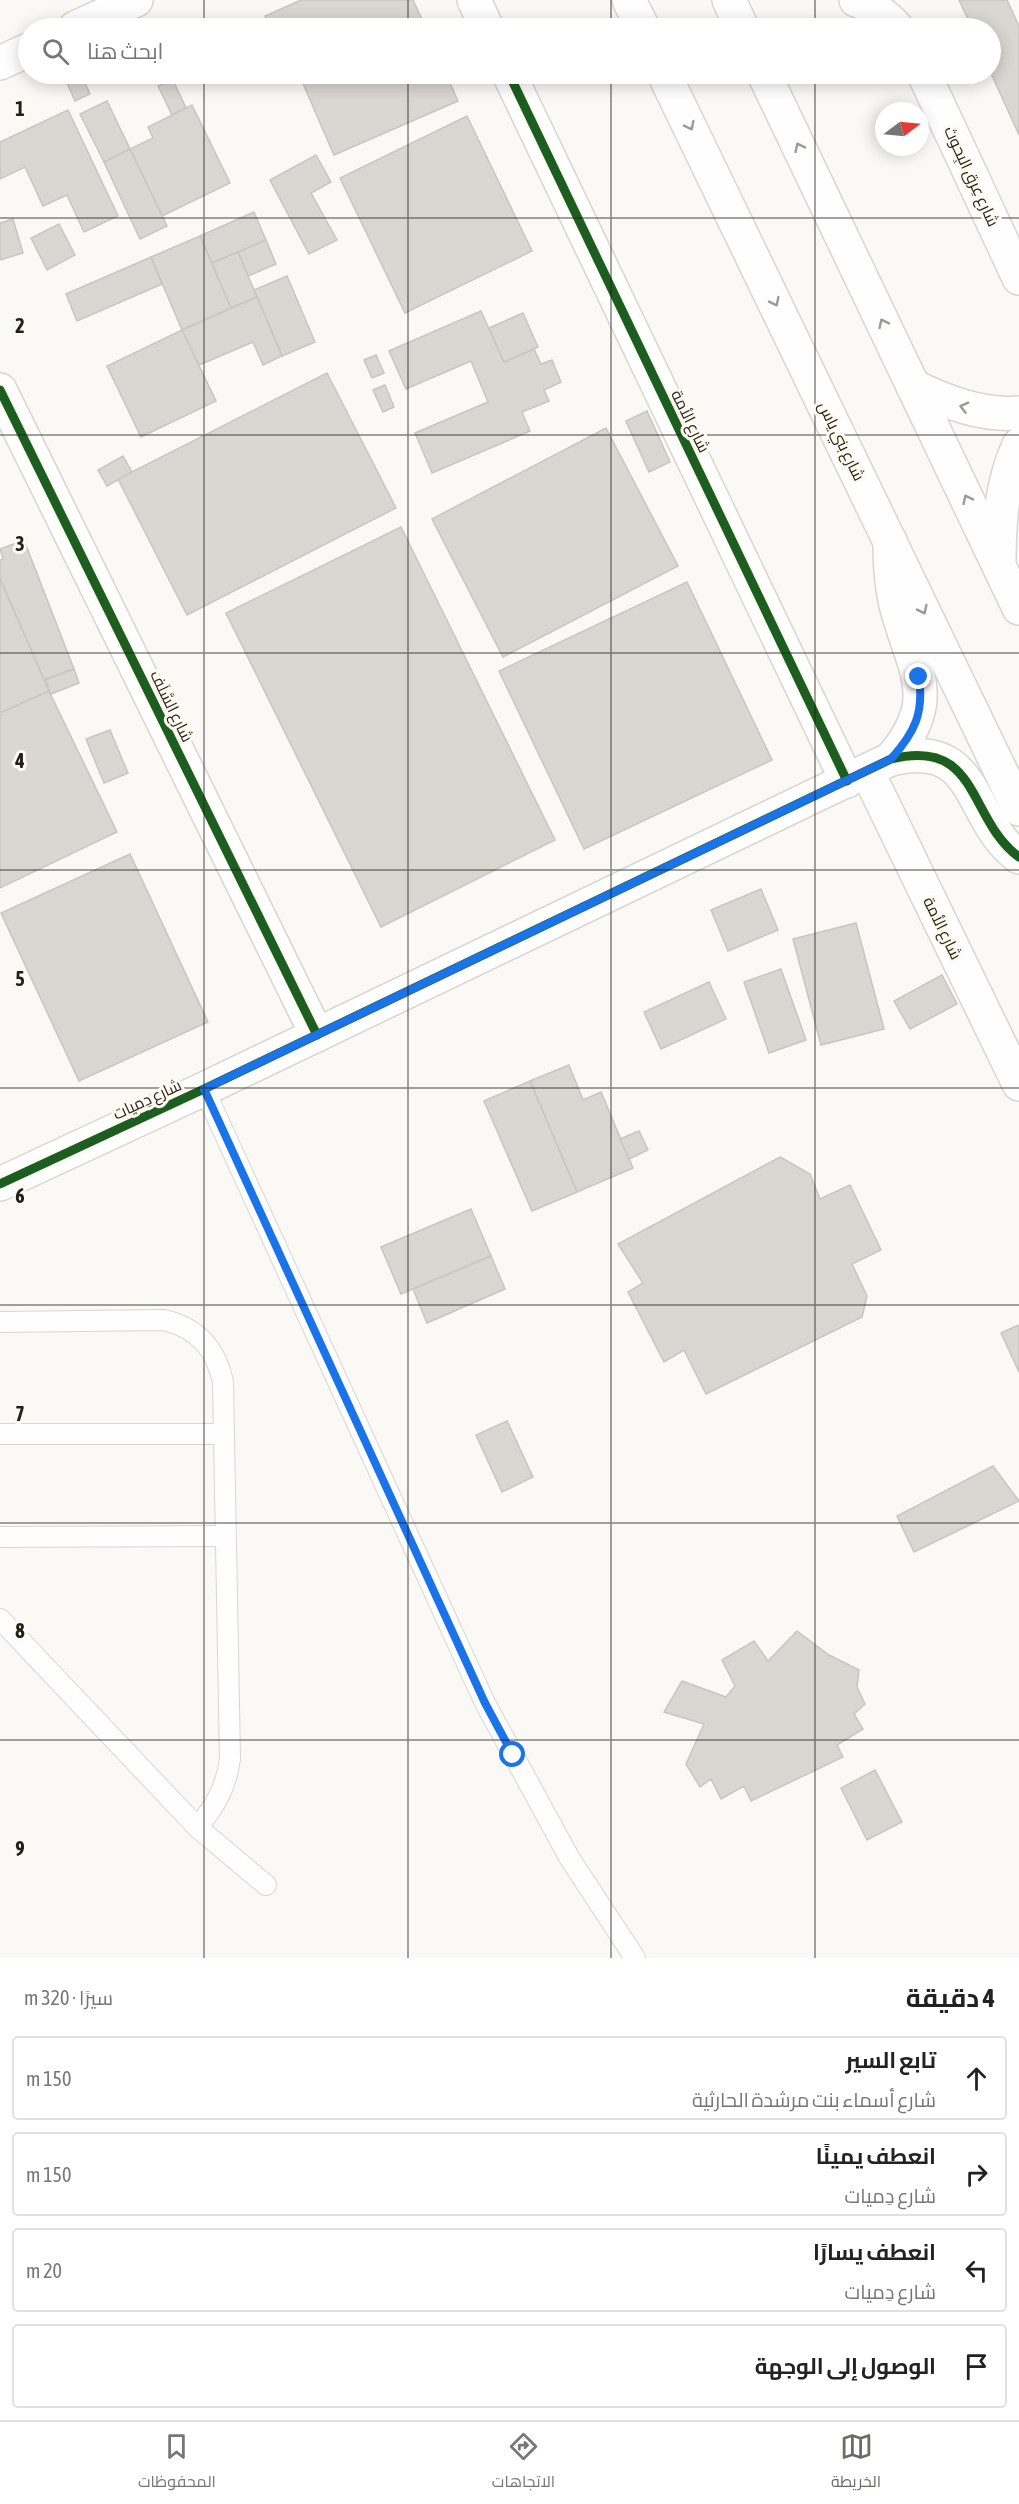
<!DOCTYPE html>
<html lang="ar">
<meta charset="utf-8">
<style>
:root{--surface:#fff;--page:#f2f2f2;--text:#222;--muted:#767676;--line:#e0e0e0;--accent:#6e6b65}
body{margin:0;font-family:"Asap Condensed",Cairo,sans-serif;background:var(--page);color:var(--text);direction:rtl}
.compass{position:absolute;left:875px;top:102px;width:54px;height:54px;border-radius:50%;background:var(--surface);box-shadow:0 3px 15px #0003;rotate:74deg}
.stop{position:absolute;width:18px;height:18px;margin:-14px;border:4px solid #1a73e8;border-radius:50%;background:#fff}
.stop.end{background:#1a73e8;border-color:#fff;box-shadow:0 2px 6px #0008}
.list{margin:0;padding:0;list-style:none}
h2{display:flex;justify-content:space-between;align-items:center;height:78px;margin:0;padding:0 24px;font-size:26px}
h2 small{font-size:20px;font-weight:400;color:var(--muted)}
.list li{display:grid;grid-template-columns:39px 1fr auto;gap:18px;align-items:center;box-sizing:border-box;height:84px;margin:0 12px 12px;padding:0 12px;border:2px solid var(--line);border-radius:6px}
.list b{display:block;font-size:22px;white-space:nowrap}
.list p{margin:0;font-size:20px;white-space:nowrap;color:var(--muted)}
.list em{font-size:20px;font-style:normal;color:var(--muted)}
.icon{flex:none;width:33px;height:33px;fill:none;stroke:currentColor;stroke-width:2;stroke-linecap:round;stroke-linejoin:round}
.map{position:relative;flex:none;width:1019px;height:1958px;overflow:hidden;direction:ltr}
.search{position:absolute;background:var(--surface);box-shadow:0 3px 15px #0003;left:18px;right:18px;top:18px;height:66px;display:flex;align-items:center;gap:15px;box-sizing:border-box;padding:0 21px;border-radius:33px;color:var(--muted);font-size:22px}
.sheet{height:462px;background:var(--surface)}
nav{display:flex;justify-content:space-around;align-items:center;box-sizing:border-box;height:84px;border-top:2px solid var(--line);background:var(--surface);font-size:16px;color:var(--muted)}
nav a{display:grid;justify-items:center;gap:3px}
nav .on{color:var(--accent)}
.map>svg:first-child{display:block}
.building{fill:#dad7d2;stroke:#c8c6c0;stroke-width:1.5}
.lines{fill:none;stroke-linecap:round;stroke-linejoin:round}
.lane-casing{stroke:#d9d6d1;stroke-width:22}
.street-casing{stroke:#d9d6d1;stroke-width:36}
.primary-casing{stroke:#d9d6d1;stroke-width:36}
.lane{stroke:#fefefe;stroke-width:20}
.street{stroke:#fefefe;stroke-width:33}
.primary{stroke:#fefefe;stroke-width:33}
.cycleway-casing{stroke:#fefaf2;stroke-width:13}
.cycleway{stroke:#1b5e20;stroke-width:9}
.oneway{stroke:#9b9a96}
.route{stroke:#1a73e8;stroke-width:8}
.grid{fill:none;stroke:#221f17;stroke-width:1.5;stroke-opacity:0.55}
.labels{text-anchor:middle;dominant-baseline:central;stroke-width:6;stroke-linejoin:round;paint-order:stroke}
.street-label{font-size:16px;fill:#221f17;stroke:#fefaf2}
.grid-label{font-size:20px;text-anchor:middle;font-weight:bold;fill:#221f17;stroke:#fefaf2;stroke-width:6;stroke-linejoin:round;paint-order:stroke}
</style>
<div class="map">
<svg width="1019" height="1958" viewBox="0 0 1019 1958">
<rect width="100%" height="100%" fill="#fbf9f5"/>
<g class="building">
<polygon points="301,0 413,0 426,28 271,28 265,16"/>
<polygon points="959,0 1007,0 1019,26 1019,135 990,71 990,28 972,28"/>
<polygon points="63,74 81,74 90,94 75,101"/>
<polygon points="290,74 446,74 458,101 334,155 301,79 294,82"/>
<polygon points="173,80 186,108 172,115 158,86"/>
<polygon points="107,101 130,149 104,162 80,114"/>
<polygon points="192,105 230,183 162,216 130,149 153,138 148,127"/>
<polygon points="68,110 118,216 84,232 67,195 43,206 25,167 0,179 0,142"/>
<polygon points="467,116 532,251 405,313 340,178"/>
<polygon points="130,149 167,226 140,239 104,162"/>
<polygon points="316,155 331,182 311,193 337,240 309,254 270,180"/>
<polygon points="254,212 266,240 212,263 200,236"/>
<polygon points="13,219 23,253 0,260 0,223"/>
<polygon points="59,224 75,255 47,270 31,238"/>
<polygon points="200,236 231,308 182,330 151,257"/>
<polygon points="266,240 276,264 248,276 238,252"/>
<polygon points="238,252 257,297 231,308 212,263"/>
<polygon points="151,257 162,284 77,321 66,294"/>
<polygon points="287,276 315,342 282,356 254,290"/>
<polygon points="257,297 282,356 263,365 253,342 197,366 182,330"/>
<polygon points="481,311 504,362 534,349 541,364 552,360 561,382 544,390 549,401 522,412 530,431 432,473 415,433 488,402 471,361 406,389 389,351"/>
<polygon points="523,313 538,347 504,362 489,328"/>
<polygon points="182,330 216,401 141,437 107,366"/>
<polygon points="376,355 384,373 372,378 364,360"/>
<polygon points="327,373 396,508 187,615 118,479"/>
<polygon points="385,385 394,407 383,412 373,390"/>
<polygon points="647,411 670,462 649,472 626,421"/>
<polygon points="606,428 678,566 503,657 432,519"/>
<polygon points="123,456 132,472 107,486 98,470"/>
<polygon points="401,527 555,840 381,927 226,613"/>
<polygon points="24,540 74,669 44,680 0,579 0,560 3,559 0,549"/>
<polygon points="0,579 49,691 0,713"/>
<polygon points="687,582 772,760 584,849 499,671"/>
<polygon points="74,669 79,683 51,694 45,680"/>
<polygon points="49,691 117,832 0,888 0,713"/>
<polygon points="110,730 128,773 104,783 86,739"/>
<polygon points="130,854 208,1022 79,1081 1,913"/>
<polygon points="761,889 778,930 728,951 711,910"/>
<polygon points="856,923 884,1029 821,1045 793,939"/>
<polygon points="781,969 806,1040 769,1053 744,982"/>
<polygon points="942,975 957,1004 910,1029 894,1001"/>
<polygon points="709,982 726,1019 661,1049 644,1012"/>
<polygon points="569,1065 583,1100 601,1092 633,1168 577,1192 530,1081"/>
<polygon points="530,1081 577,1192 532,1211 484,1101"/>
<polygon points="639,1131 648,1150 629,1159 620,1139"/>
<polygon points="780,1157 810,1174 820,1199 850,1185 881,1250 852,1264 867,1296 862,1317 706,1394 684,1350 664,1362 628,1292 643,1283 618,1244"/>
<polygon points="471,1209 491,1256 401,1294 381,1247"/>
<polygon points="491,1256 505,1289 427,1323 413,1289"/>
<polygon points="1019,1325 1019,1372 1001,1333"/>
<polygon points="507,1421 533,1477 502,1492 476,1435"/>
<polygon points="993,1466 1019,1501 914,1552 897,1516"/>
<polygon points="797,1631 829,1655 859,1670 857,1687 865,1704 854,1714 863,1729 837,1745 843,1757 751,1801 744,1786 721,1799 711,1779 700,1787 686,1764 704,1724 664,1712 682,1681 726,1697 735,1686 722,1660 754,1641 768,1661"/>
<polygon points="875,1770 902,1822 867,1840 841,1788"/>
</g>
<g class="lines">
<g class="lane-casing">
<g id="lane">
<polyline points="204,1089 485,1703 570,1859 635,1958"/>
<path d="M0 1322 164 1320C198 1328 216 1349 223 1382L230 1759C226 1787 216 1806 197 1827"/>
<polyline points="0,1434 223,1434"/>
<polyline points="0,1537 225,1536"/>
<polyline points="0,1619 197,1827 266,1885"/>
</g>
</g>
<g class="street-casing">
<g id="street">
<polyline points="474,0 487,28"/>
<path d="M856 0C872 5 886 16 897 28"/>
<polyline points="75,28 136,0"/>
<polyline points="0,63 28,50"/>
<polyline points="509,74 847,781"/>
<polyline points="924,74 1019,278"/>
<path d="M913 386C946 402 981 416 1019 413"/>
<polyline points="0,390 317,1035"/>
<path d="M890 541C890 563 891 584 896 605 913 671 943 698 891 759"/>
<path d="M999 566C999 523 1001 484 1019 445"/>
<polyline points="867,771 1019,1084"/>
<path d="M0 1184 204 1089 891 759C980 737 967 819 1019 857"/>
</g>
</g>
<g class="primary-casing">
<g id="primary">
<polyline points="629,0 643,28"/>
<polyline points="729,0 742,28"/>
<polyline points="664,74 1019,809"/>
<polyline points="764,74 1019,608"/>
</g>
</g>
<use href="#lane" class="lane"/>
<use href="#street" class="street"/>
<use href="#primary" class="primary"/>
<g class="cycleway-casing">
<g id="cycleway">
<polyline points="509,74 847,781"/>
<polyline points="0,390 317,1035"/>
<path d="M0 1184 204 1089 891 759C980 737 967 819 1019 857"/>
</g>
</g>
<use href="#cycleway" class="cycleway"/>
</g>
<defs><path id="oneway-chevron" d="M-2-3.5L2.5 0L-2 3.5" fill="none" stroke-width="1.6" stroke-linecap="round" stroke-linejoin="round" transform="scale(1.5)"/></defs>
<g class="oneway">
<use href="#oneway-chevron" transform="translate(690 126) rotate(64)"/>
<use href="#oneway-chevron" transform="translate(799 147) rotate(-116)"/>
<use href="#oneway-chevron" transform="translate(775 302) rotate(64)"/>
<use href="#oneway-chevron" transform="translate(883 323) rotate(-116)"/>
<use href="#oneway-chevron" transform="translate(964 407) rotate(-165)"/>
<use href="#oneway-chevron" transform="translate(967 499) rotate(-116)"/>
<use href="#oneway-chevron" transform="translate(923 610) rotate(64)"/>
</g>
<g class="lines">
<path class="route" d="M513 1755 485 1703 204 1089 891 759C915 732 924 713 919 677"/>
</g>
<path class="grid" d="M204 0V28M408 0V28M611 0V28M815 0V28M204 74V1958M408 74V1958M611 74V1958M815 74V1958M0 218H1019M0 435H1019M0 653H1019M0 870H1019M0 1088H1019M0 1305H1019M0 1523H1019M0 1740H1019"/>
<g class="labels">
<g class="street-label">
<text transform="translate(972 176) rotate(65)">شارع عِرق البِحوث</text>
<text transform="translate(691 421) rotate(64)">شارع الأمة</text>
<text transform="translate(842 441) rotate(64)">شارع بني ياس</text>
<text transform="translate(172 706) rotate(64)">شارع السَّلَف</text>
<text transform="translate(943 928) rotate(64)">شارع الأمة</text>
<text transform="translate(147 1099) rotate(-25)">شارع دِميات</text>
</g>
</g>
<g class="grid-label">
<text x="20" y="116">1</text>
<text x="20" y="333">2</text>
<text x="20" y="551">3</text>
<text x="20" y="768">4</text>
<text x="20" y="986">5</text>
<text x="20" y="1203">6</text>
<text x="20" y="1421">7</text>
<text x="20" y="1638">8</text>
<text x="20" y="1856">9</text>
</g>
</svg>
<svg class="compass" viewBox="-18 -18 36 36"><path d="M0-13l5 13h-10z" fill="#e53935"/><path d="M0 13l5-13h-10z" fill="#767676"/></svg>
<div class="stop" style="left:513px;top:1755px"></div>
<div class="stop end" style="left:919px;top:677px"></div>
<div class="search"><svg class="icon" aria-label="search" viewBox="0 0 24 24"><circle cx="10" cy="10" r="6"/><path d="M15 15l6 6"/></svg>ابحث هنا</div>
</div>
<section class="sheet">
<h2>4 دقيقة<small>سيرًا · 320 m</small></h2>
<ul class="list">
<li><svg class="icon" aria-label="ahead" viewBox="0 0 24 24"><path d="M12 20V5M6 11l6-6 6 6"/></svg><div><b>تابع السير</b><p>شارع أسماء بنت مرشدة الحارثية</p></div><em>150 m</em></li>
<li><svg class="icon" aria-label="right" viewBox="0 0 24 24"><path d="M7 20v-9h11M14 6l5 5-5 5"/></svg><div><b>انعطف يمينًا</b><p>شارع دِميات</p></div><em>150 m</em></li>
<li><svg class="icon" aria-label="left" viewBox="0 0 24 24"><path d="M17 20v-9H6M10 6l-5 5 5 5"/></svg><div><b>انعطف يسارًا</b><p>شارع دِميات</p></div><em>20 m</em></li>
<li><svg class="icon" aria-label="arrive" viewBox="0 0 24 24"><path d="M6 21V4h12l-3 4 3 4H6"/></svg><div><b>الوصول إلى الوجهة</b></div></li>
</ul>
</section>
<nav>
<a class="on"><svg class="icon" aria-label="map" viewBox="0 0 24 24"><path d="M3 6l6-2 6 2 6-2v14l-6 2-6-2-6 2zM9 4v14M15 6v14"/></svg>الخريطة</a>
<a><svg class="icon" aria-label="directions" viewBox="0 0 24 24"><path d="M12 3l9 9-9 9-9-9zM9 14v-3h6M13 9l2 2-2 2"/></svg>الاتجاهات</a>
<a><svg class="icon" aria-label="saved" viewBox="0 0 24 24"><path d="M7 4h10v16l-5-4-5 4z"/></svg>المحفوظات</a>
</nav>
